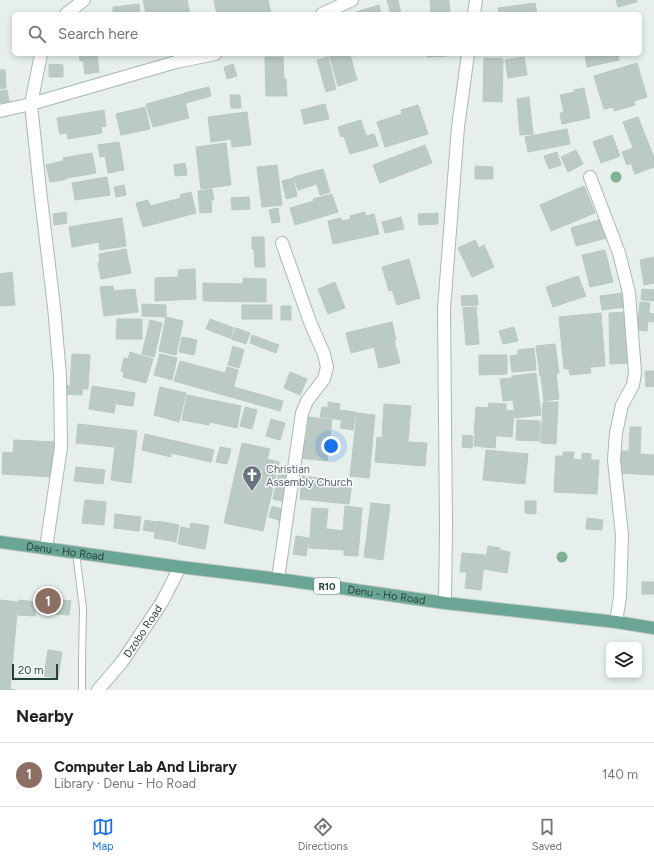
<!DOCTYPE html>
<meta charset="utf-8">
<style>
:root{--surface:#fff;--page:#f6f6f6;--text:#202124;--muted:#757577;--line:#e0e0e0;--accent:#1a73e8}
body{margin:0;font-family:Figtree,sans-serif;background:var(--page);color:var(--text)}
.controls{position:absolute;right:12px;bottom:12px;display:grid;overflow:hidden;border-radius:6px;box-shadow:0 2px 6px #0003}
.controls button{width:36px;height:36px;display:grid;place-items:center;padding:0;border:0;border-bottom:1px solid var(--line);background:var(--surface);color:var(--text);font:20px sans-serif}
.scale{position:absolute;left:12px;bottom:10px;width:46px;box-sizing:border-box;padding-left:4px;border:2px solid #24423a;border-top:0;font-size:11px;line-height:14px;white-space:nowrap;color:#24423a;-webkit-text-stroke:3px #f7fbf9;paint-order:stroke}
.you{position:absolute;left:331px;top:446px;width:14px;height:14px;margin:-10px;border:3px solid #fff;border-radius:50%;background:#1a73e8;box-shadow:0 0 0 6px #1a73e833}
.badge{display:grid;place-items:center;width:26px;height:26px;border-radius:50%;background:var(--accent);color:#fff;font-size:13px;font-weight:700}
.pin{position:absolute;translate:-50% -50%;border:2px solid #fff;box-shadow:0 1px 4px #0006}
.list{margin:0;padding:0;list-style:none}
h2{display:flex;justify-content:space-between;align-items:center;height:52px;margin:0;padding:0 16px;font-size:17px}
h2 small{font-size:13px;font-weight:400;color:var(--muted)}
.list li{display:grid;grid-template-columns:26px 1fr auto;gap:12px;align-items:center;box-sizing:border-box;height:64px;padding:0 16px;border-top:1px solid var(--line)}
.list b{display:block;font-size:15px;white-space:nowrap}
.list p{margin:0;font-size:13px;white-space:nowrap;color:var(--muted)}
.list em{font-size:13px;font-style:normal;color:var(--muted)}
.icon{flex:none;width:22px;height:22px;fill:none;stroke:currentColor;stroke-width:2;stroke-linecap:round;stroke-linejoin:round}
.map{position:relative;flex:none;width:654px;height:690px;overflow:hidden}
.search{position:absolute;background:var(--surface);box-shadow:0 2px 6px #0003;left:12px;right:12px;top:12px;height:44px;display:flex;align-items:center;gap:10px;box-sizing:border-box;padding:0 14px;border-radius:6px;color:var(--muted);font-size:15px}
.sheet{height:116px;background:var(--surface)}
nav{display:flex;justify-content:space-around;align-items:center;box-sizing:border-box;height:56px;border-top:1px solid var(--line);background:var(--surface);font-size:11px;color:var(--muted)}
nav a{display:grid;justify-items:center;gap:2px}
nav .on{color:var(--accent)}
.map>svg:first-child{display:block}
.building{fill:#bbcac4;stroke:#b8c9c2}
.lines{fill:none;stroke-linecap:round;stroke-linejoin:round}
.service-casing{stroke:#a8b8b2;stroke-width:8}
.minor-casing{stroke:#a8b8b2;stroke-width:14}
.primary-casing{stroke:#c2cac8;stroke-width:14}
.service{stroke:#fff;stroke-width:6}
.minor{stroke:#fff;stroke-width:12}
.primary{stroke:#6aa596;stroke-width:12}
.tree{fill:#80af93}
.labels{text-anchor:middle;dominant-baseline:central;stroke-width:3;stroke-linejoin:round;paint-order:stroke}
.shield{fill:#f7fbf9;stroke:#637a73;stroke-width:1}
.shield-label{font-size:10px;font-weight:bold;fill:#24423a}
.worship-label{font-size:11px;fill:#5b616d;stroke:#f7fbf9;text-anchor:start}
.street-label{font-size:11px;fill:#24423a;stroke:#f7fbf9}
</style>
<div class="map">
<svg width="654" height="690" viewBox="0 0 654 690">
<rect width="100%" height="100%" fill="#e6efeb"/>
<g class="building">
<polygon points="143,0 187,0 190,14 146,14"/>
<polygon points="214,0 268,0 271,14 217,14"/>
<polygon points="387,0 398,0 401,14 409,12 409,14 391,14"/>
<polygon points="430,0 449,0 450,14 431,14"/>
<polygon points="616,0 637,0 637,2 618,7"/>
<polygon points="535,3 537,14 499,14 498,8"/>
<polygon points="139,4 140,14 113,14 113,7"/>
<polygon points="379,5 381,14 350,14"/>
<polygon points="79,54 97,54 99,72 85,74 83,60 80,61"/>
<polygon points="329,54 350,54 357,80 338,86"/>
<polygon points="427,54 447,54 447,56 427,57"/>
<polygon points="585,54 618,54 619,60 587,67"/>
<polygon points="265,57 283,57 284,79 286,79 287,96 266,96"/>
<polygon points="328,57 336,89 326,92 317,60"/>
<polygon points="524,57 527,75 508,78 505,60"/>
<polygon points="484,58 503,59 502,102 483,101"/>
<polygon points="637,63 647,97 634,101 635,105 614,111 613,107 604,109 594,76"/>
<polygon points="49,64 63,65 63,77 49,77"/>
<polygon points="233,64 237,76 227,79 224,67"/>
<polygon points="0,70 5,70 6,88 0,89"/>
<polygon points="209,87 211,96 186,103 184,93"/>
<polygon points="584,88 590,118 562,124 560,113 564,112 560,95 575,92 574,90"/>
<polygon points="7,90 9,102 0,103 0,91"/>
<polygon points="183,94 189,118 153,127 146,104"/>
<polygon points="230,95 240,95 241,108 231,108"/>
<polygon points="529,97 533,134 520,135 517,99"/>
<polygon points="325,104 329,119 304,124 301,110"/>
<polygon points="418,105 428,134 385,147 377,122 402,114 401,110"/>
<polygon points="145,107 150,129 121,135 116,114"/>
<polygon points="104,110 106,126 101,127 102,133 68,139 67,133 60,134 57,118"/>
<polygon points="247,112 251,145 232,147 231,139 211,142 208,117"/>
<polygon points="638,117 654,158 654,167 635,174 631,163 627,165 622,152 633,148 623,122"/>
<polygon points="361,120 366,136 374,134 378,146 350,154 344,136 341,137 338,127"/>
<polygon points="567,129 570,144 528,152 525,137"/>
<polygon points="612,135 620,156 601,163 593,142"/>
<polygon points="119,142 124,170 108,173 105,156 100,157 98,145"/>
<polygon points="226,143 231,185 201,189 196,147"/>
<polygon points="425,145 432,163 380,183 373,165"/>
<polygon points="576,150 583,164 568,172 561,157"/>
<polygon points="557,152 561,165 549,169 544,156"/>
<polygon points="92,153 96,173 67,178 63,158"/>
<polygon points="63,161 67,179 50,182 46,165"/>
<polygon points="185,163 187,175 175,176 174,165"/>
<polygon points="277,165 282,205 262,207 257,167"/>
<polygon points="475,166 493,167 493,179 475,179"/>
<polygon points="323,169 330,192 320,195 317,184 298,190 294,177"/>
<polygon points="107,177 110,195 75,200 72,183"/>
<polygon points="293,178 297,196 286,199 282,181"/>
<polygon points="124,185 126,195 116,197 114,187"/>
<polygon points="584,186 595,213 551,231 540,205"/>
<polygon points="212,189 214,200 211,200 212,212 200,213 198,191"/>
<polygon points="191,192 196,213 143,227 136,203 148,200 150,206 181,198 180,195"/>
<polygon points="332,194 338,212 295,225 290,208 314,201 313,199"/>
<polygon points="249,197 250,209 232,210 231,198"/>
<polygon points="278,208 280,222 272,223 269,210"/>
<polygon points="66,212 67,223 54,225 53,214"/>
<polygon points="365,212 366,216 374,214 379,234 333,244 328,221 341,218 342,221 351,219 350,216"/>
<polygon points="438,213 438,224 419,225 418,214"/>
<polygon points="401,217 404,229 385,233 382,222"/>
<polygon points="122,218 126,246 100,250 99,242 72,247 69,227"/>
<polygon points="602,219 607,238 576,246 571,228"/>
<polygon points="252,237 264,237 265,267 255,267 254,249 252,249"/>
<polygon points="475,240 479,248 484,245 494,267 472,277 458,248"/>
<polygon points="126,249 131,273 101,279 98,263 100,262 99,254"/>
<polygon points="605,250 613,282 590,287 582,255"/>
<polygon points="654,257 654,283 644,285 640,260"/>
<polygon points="409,259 420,298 397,305 392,290 389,291 382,267"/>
<polygon points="195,269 196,299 155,301 155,278 179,277 178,270"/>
<polygon points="12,272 15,305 0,306 0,274"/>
<polygon points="578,276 586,296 553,307 546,287"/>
<polygon points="243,278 266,279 266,302 203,301 203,283 243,284"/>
<polygon points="335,282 345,308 328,314 318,289"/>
<polygon points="113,286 114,291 135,289 138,312 104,316 100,287"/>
<polygon points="642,289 654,290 654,301 641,300"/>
<polygon points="623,293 625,307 602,310 600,296"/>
<polygon points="477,295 478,305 462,306 461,296"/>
<polygon points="640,302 650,303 649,313 654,314 654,322 648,321 647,331 637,330"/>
<polygon points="142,304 166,305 166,317 142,316"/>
<rect x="242" y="305" width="30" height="14"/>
<rect x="281" y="306" width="10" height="14"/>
<polygon points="476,307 479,344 466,345 463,308"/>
<polygon points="627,312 628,363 610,364 609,313"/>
<polygon points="601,313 605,366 590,367 591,373 570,375 569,369 564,369 559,317"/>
<polygon points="166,317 183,321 176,355 159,351"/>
<polygon points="117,319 142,319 142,339 116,339"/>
<polygon points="210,319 234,328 230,338 206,329"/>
<polygon points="150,320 162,323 154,357 142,354"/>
<polygon points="392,322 396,340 394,341 400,363 379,368 374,347 351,353 346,333"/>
<polygon points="514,327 518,341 503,344 499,331"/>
<polygon points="236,328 250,333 246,344 231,339"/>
<polygon points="252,335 279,345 276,353 250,343"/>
<polygon points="182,337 197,340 194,355 179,352"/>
<polygon points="555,344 559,373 540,376 536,346"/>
<polygon points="233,346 244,350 239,368 228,365"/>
<polygon points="534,348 536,370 512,372 510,356 518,355 518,350"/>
<polygon points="130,352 153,359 146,383 123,377 124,372 121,371 124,358 128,359"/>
<polygon points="72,354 90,355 88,389 82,389 82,395 63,394 64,385 70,386"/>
<polygon points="160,354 177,358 172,380 154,375"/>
<polygon points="479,355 507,355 507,374 479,375"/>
<polygon points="180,361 225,373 227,367 238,370 231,397 174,381"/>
<polygon points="645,371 654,371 654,386 646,387"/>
<polygon points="290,372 307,379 300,395 284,388"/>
<polygon points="536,373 541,415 515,418 513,400 503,401 500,379 512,378 512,376"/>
<polygon points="556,374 559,399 544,401 541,376"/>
<polygon points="92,386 118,390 114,413 89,409"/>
<polygon points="160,387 186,393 179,422 154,415"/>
<polygon points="234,387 283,401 280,411 231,397"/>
<polygon points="118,390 135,393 133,406 117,404"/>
<polygon points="187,395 241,406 237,428 210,422 209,425 182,420"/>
<polygon points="328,402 340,404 339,410 356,412 353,430 340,428 342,420 320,417 322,407 328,408"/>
<polygon points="543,402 558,402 556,444 541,443"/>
<polygon points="489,403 506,404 506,410 514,411 512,437 474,434 476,407 488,408"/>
<polygon points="384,404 411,406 408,442 427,443 425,466 375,462 377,437 382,438"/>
<polygon points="245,407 257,410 252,429 240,426"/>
<polygon points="357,413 375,415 369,478 350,476"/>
<polygon points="309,417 332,420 327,461 298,458 300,440 306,441"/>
<polygon points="271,419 285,423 280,440 266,436"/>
<polygon points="517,420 540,421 540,441 516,440"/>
<polygon points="78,424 137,431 131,483 111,480 115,447 76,443"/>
<polygon points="630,427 641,427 640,454 654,455 654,475 619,473 620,451 629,451"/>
<polygon points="145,434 214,450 211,462 171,453 171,457 142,450"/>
<polygon points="463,435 473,436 472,448 462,447"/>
<polygon points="475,435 496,436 495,448 474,446"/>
<polygon points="14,440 55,442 53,477 2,474 3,452 13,453"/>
<polygon points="242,443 270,449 267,459 279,462 263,531 224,523"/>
<polygon points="220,447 231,449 227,464 216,462"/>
<polygon points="486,450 528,454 525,484 483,480"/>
<polygon points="563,452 574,452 573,459 582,460 582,453 591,454 591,460 599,460 597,494 554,492 556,456 563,456"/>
<polygon points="76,467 105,470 103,484 74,481"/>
<polygon points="279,471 292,474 286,502 273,499"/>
<polygon points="302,476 352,482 349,504 300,499"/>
<polygon points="85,500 106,502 104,525 82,523"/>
<polygon points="525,501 536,501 536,514 525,513"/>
<polygon points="371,503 390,505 383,560 364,557"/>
<polygon points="272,506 284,510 281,521 269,517"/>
<polygon points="345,506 362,508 358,556 344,555 344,550 309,548 312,508 328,509 326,529 343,531"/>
<polygon points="115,514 141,517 139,531 114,528"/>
<polygon points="587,518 603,520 602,530 586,529"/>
<polygon points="145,520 156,522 154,532 143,530"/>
<polygon points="157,521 179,525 176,542 154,538"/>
<polygon points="191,523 209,526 205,549 178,544 181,527 190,529"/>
<polygon points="296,536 309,538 306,556 293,554"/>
<polygon points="488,546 500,548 499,550 510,552 507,573 484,569"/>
<polygon points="462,553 485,555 481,590 465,588 467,572 460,572"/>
<rect x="642" y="582" width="12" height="12"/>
<polygon points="40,595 54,596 54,599 71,601 69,615 38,613"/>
<polygon points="0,600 18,602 10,689 16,690 0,690"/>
<polygon points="19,600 36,602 35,616 18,615"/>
<polygon points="48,650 62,652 58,678 44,676"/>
</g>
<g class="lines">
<g class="service-casing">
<polyline id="service" points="76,553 83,608 82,660 82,690"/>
</g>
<g class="minor-casing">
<g id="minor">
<polyline points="66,14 84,0"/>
<polyline points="322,14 352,0"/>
<polyline points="474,14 476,0"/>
<polyline points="41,54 31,104 40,190 54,307 60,375 61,447 46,548"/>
<polyline points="0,111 31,104 176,62 215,54"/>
<polyline points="590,177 619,253 629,293 635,373 633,385 622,405 616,433 614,460 622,535 620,597 616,622"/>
<polyline points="278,579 302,413 307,401 324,379 327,367 324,354 310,322 282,243"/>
<polyline points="445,603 446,527 444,309 458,127 468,54"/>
<path id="s1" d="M98 690 122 662 162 602 180 567"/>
</g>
</g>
<g class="primary-casing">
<g id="primary">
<path id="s2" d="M0 542 180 567 278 579 445 603 616 622 654 628"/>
</g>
</g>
<use href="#service" class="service"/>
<use href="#minor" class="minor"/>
<use href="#primary" class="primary"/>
</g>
<g class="tree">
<circle cx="616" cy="177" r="5.5"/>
<circle cx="562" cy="557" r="5.5"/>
</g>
<defs>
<g id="church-pin" transform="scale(1)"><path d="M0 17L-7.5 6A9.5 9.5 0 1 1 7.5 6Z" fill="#6b7280" stroke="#f7fbf9"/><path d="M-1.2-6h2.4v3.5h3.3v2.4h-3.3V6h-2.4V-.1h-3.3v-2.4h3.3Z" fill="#fff"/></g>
</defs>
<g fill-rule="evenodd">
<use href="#church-pin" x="252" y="475"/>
</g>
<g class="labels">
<rect class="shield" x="314" y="578" width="26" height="16" rx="3"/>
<g class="shield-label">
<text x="327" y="586">R10</text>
</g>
<g class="worship-label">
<text x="266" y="469">Christian<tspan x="266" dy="13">Assembly Church</tspan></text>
</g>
<g class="street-label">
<text stroke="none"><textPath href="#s2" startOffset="66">Denu - Ho Road</textPath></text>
<text stroke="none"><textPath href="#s2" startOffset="390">Denu - Ho Road</textPath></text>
<text stroke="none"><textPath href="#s1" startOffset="74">Dzobo Road</textPath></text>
</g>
</g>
</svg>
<div class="controls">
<button><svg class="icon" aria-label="layers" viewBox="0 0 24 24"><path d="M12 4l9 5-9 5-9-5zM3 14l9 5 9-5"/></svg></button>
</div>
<div class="scale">20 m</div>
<div class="you"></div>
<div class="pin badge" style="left:48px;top:601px;background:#8d6e63">1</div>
<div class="search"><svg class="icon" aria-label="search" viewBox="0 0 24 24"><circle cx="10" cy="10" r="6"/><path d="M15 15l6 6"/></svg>Search here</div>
</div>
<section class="sheet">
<h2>Nearby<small></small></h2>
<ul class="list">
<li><span class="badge" style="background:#8d6e63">1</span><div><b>Computer Lab And Library</b><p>Library · Denu - Ho Road</p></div><em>140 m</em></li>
</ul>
</section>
<nav>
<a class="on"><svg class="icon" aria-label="map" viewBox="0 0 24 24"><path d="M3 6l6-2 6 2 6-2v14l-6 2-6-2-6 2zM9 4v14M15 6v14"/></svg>Map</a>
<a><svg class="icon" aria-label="directions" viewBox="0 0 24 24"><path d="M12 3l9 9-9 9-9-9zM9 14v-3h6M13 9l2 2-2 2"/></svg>Directions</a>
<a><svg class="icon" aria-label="saved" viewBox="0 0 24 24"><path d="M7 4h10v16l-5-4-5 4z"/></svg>Saved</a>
</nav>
